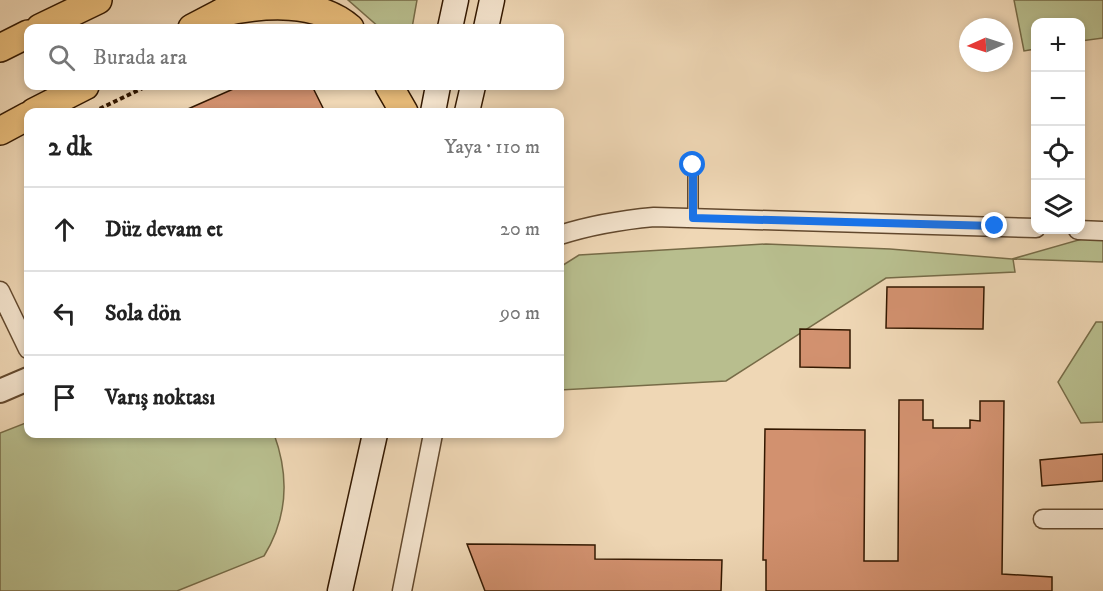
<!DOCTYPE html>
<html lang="tr">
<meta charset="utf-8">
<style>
:root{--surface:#fff;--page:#f2f2f2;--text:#222;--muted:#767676;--line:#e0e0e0}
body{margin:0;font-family:"IM FELL DW Pica",serif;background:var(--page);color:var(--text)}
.controls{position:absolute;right:18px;top:18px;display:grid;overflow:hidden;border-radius:12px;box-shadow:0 3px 9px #0003}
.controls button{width:54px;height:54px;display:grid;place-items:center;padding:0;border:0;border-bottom:2px solid var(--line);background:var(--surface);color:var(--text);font:30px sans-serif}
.compass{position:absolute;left:959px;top:18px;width:54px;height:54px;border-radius:50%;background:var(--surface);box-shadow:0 3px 9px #0003;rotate:267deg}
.stop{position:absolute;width:18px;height:18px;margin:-14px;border:4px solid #1a73e8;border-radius:50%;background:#fff}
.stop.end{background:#1a73e8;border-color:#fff;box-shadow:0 2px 6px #0008}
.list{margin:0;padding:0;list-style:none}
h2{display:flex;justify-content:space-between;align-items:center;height:78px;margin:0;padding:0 24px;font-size:26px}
h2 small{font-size:20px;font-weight:400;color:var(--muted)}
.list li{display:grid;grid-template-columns:39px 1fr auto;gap:18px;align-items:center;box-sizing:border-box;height:84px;padding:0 24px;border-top:2px solid var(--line)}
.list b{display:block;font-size:22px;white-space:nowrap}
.list em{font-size:20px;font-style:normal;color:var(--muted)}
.icon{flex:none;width:33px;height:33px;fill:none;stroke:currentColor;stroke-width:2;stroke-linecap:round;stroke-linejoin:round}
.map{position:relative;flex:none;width:1103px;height:591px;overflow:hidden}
.search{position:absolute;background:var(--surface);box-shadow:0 3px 9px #0003;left:24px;top:24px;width:540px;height:66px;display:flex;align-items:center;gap:15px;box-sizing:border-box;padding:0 21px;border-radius:12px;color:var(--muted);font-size:22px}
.panel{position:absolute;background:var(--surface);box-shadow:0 3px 9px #0003;left:24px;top:108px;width:540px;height:330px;border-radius:12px}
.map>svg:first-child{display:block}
.green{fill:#b8be8e;stroke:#766b47;stroke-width:1.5}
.building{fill:#d2916f;stroke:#331800;stroke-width:1.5}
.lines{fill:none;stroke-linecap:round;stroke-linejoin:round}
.service-casing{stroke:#62482d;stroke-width:12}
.minor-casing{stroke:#62482d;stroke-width:21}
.tertiary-casing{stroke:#62482d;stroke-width:26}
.secondary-casing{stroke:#331800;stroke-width:27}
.primary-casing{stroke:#331800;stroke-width:30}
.path{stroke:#331800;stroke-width:4;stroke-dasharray:4.5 3;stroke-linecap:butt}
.service{stroke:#f5e5cf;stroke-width:9}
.minor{stroke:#f5e5cf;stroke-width:18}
.tertiary{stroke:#f5e5cf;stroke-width:22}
.secondary{stroke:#f5e5cf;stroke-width:24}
.primary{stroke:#e8bc7a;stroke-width:27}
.route{stroke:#1a73e8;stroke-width:8}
</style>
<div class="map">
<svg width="1103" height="591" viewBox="0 0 1103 591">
<rect width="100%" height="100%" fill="#efd7b5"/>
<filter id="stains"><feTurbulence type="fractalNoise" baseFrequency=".00333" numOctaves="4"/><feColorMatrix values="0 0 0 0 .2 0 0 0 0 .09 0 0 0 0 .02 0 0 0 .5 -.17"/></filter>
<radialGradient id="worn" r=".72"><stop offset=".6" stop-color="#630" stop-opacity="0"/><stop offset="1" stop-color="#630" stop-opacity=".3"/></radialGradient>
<g class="green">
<polygon points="348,0 417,0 412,28 380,28"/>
<polygon points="1014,0 1103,0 1103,38 1081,41 1080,22 1036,22 1035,49 1024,51"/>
<polygon points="1103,233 1103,262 1013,259 1015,272 886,278 726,381 560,390 560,267 579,255 766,244 890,249 1012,259"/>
<polygon points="1096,322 1103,322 1103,422 1081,423 1058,382"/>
<path d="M28 422V434H274C289 475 288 517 264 556L177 591H0V433Z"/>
</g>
<g class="building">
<polygon points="240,86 312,86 325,112 181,112"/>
<polygon points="887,287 984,287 983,329 886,328"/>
<polygon points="800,329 850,330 850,368 800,367"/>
<polygon points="899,400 923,400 923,420 933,420 933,428 970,428 970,420 980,421 980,401 1004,401 1002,574 1052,577 1052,591 766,591 766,560 763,560 765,429 865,430 864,561 898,561"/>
<polygon points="1103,454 1103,481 1042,486 1040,460"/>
<polygon points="467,544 595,545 595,559 722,560 721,591 485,591"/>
</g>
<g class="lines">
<g class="service-casing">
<polyline id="service" points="693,218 693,165"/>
</g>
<g class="minor-casing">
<g id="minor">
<polyline points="1078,230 1103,231"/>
<path d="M560 235C591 225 621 220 654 217L1036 228"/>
<polyline points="0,291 28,349"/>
<polyline points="1043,519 1103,519"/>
<polyline points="402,591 433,434"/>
</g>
</g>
<g class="tertiary-casing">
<polyline id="tertiary" points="0,391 28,379"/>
</g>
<g class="secondary-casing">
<g id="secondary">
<polyline points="450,28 456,0"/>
<polyline points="486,28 492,0"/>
<polyline points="433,112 438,86"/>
<polyline points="467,112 473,86"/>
<polyline points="340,591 375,434"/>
</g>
</g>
<g class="primary-casing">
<g id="primary">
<path d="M221 13C264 3 318 0 350 28"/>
<polyline points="40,28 98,0"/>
<polyline points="192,28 236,5"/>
<polyline points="0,48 28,34"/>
<polyline points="389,86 404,112"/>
<polyline points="34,112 85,86"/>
<polyline points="0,131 28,116"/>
</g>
</g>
<polyline class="path" points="93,112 147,86"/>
<use href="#service" class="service"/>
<use href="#minor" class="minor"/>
<use href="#tertiary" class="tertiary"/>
<use href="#secondary" class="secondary"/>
<use href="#primary" class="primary"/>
</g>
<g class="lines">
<polyline class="route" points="693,165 693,218 995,226"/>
</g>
<rect width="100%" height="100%" filter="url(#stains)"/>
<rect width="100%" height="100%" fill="url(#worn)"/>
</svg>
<div class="controls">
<button>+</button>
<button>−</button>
<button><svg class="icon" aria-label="locate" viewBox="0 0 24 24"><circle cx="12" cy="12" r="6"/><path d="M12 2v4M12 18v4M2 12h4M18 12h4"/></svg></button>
<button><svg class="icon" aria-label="layers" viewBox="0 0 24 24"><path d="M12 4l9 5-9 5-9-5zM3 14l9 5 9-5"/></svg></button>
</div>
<svg class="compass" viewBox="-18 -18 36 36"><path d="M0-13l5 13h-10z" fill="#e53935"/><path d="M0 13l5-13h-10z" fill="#767676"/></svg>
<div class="stop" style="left:693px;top:165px"></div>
<div class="stop end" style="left:995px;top:226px"></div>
<div class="search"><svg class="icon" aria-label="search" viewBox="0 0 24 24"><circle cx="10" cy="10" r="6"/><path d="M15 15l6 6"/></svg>Burada ara</div>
<section class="panel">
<h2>2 dk<small>Yaya · 110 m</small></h2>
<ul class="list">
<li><svg class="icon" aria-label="ahead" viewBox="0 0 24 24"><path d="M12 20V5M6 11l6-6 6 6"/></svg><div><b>Düz devam et</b></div><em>20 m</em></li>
<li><svg class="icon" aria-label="left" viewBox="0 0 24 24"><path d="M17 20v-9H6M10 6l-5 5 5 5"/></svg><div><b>Sola dön</b></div><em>90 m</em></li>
<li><svg class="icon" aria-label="arrive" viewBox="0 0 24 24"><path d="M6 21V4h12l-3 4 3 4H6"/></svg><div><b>Varış noktası</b></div></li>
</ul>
</section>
</div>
